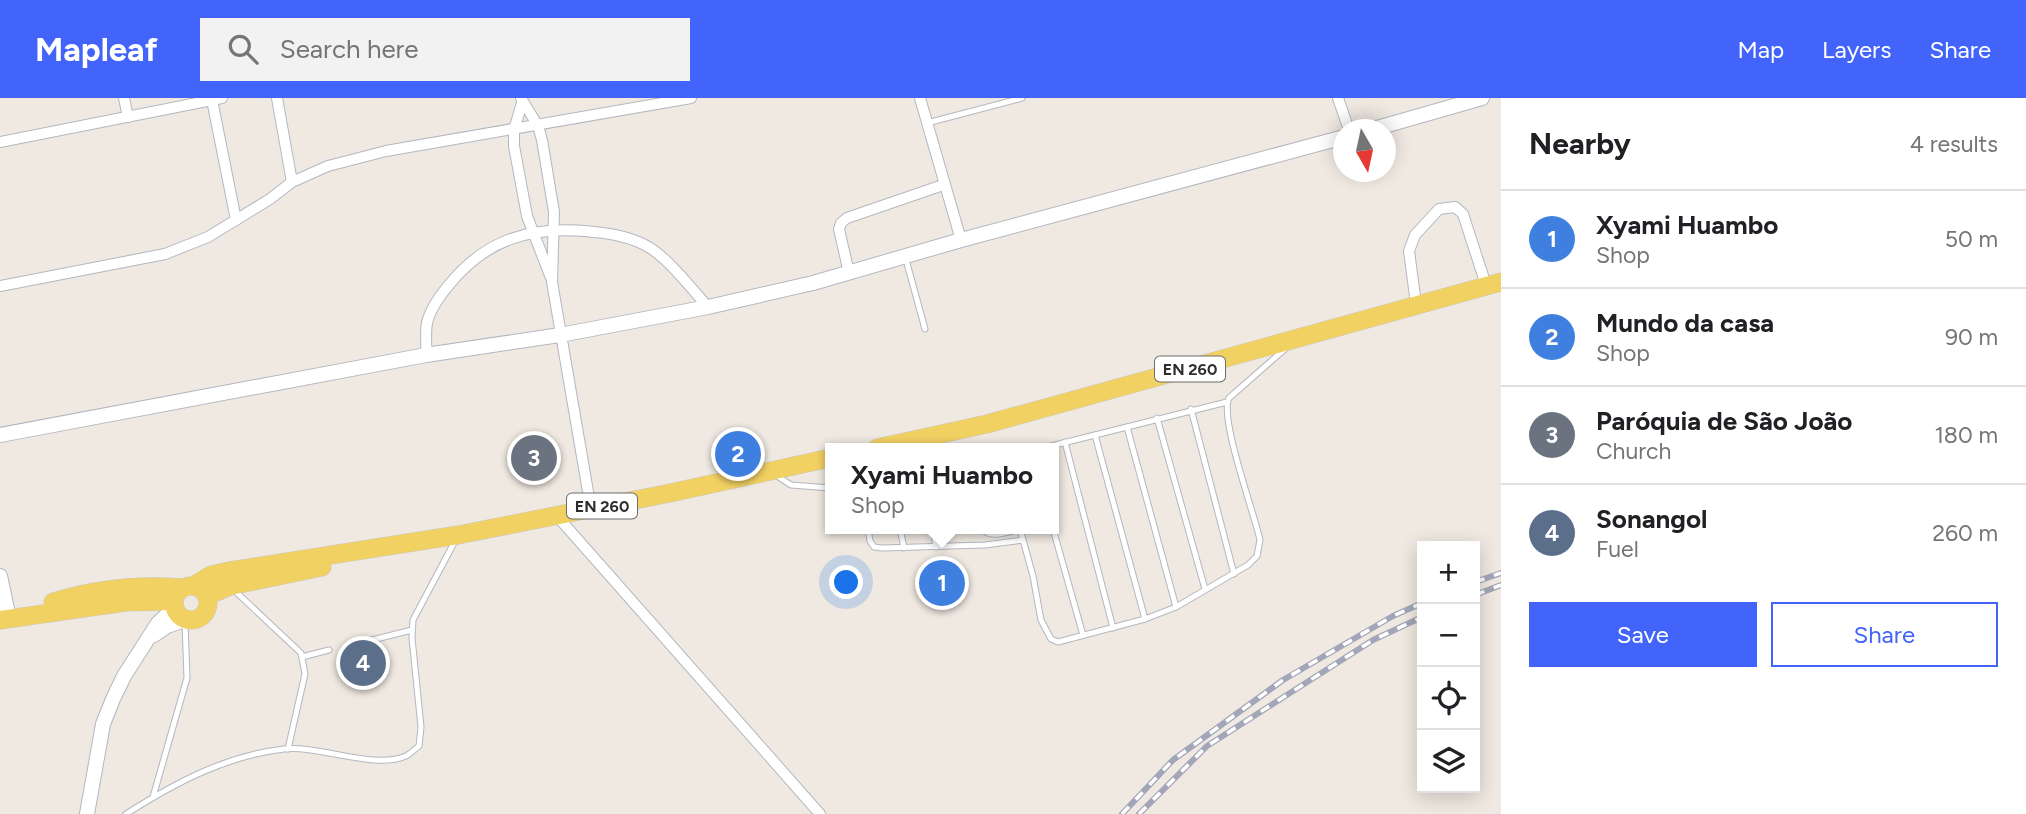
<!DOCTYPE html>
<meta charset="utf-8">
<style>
:root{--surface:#fff;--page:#f2f2f2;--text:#202124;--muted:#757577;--line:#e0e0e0;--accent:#4264fb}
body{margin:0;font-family:Figtree,sans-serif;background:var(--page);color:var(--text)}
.controls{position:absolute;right:21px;bottom:21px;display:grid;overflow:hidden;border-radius:0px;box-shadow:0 4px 18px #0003}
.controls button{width:63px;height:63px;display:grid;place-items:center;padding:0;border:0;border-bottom:2px solid var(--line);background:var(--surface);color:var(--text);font:35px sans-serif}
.compass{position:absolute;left:1333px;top:21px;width:63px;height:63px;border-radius:50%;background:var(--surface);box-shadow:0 4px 18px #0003;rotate:171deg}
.you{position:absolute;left:847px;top:485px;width:24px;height:24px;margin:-18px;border:5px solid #fff;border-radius:50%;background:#1a73e8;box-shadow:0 0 0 10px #1a73e833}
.badge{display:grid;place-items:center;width:46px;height:46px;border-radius:50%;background:var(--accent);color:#fff;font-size:23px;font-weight:700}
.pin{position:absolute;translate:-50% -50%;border:4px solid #fff;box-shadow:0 2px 7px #0006}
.popup{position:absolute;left:825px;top:345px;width:234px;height:91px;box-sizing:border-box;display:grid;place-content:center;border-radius:0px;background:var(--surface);filter:drop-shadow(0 2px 5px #0005);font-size:23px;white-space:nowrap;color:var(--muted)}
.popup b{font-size:26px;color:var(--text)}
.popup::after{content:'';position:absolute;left:50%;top:100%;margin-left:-14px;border:14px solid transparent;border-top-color:var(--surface)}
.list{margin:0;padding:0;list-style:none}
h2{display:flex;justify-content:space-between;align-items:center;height:91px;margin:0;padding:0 28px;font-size:30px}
h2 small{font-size:23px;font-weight:400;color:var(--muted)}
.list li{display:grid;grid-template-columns:46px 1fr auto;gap:21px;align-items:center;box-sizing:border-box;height:98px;padding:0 28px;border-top:2px solid var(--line)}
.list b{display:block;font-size:26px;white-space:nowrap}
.list p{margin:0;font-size:23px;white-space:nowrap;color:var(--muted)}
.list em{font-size:23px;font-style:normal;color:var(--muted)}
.actions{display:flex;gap:14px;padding:21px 28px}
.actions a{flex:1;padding:16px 0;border:2px solid var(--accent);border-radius:0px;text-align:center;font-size:24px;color:var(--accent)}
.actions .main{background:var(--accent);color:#fff}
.icon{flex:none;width:38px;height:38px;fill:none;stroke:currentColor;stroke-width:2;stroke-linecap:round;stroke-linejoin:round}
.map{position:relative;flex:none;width:1501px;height:716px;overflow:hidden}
header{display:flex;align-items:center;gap:42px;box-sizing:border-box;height:98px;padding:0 35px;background:var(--accent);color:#fff}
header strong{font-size:33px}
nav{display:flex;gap:38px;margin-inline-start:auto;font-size:24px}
.search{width:490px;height:63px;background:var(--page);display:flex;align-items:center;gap:18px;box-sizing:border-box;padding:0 24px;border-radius:0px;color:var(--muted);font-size:26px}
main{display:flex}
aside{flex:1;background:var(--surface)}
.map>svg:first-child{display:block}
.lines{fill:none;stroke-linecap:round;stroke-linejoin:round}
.service-casing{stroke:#b4b7c1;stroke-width:7}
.minor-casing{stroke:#b4b7c1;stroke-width:12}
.tertiary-casing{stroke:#b4b7c1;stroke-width:16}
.primary-casing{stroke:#c9c9c9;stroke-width:19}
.service{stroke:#fff;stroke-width:5}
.minor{stroke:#fff;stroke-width:10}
.tertiary{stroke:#fff;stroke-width:14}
.primary{stroke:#f2d163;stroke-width:18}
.rail-casing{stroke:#a3a6b8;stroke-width:6}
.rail{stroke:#fff;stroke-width:3.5;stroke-dasharray:10;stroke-linecap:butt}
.labels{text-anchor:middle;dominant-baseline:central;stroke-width:5;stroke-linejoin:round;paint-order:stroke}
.shield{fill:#fff;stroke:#6d6d6d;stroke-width:2}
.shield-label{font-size:16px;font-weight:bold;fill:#2e2e2e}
</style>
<header>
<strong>Mapleaf</strong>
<div class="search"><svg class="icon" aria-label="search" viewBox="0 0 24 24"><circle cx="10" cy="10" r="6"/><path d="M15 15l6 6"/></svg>Search here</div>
<nav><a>Map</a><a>Layers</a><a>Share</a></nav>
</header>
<main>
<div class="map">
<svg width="1501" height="716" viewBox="0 0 1501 716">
<rect width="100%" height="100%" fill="#efe9e1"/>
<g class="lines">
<g class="service-casing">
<g id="service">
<polyline points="927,25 1022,0"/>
<polyline points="905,158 925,231"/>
<polyline points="1191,311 1234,476"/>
<polyline points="1157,320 1205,491"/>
<polyline points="1127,329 1176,509"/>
<polyline points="1095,337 1145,521"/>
<polyline points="1065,344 1113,530"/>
<polyline points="1043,350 1227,304"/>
<polyline points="774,376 791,387 830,390"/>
<polyline points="868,431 870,443 874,449 882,450 985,447 1023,442"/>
<polyline points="900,431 904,450"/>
<polyline points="933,431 936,449"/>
<path d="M982 431C991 441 1007 434 1020 431"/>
<path d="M1020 431 1033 478 1041 522 1051 541 1058 544 1145 521 1176 509 1248 467 1257 458 1260 442C1254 414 1219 320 1229 300L1286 250"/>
<polyline points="1053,431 1083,537"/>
<polyline points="235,493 301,555 305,576 288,651"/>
<polyline points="352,547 412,532"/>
<polyline points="302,559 329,552"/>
<polyline points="153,699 187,580 185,525"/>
<path d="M126 716C175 685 225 658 284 651 320 647 374 672 406 658 410 656 415 651 419 648L421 629 412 540 413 522 455 443"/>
</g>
</g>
<g class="minor-casing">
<g id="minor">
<polyline points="124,0 128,19"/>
<polyline points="277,0 292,84"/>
<polyline points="521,0 538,28 542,42 554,114 552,184 591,411"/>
<polyline points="920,0 961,142"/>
<polyline points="1338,0 1349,32"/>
<polyline points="212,2 236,122"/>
<polyline points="522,5 514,32 514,48 527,118 551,180"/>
<polyline points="0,44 222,0"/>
<polyline points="849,175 839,131 841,125 847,120 943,87"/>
<polyline points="0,188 165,156 208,139 270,101 292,84 328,68 386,53 691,0"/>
<polyline points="1416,206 1409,153 1415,137 1439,111 1455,109 1463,116 1486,187"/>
<path d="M426 257C427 247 425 235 427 225 430 211 439 199 448 188 485 142 527 129 585 133 606 135 624 137 643 146 665 156 691 190 708 209"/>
<polyline points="557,418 820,716"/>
</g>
</g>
<g class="tertiary-casing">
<g id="tertiary">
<polyline points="1370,32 1482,0"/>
<polyline points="0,337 426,257 560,237 708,209 813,185 961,142 1344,39"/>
<polyline points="0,478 9,520"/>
<polyline points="154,537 167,528 185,522"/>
<polyline points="87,716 103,626 113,601 124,578 158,525 174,510"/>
</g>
</g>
<g class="primary-casing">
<g id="primary">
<polyline points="877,350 987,326 1501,184"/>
<circle cx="191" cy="505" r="17"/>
<polyline points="193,488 211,477 229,473 458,437 670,395 830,360"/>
<polyline points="207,498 230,488 322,469"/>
<path d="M53 504C95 491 139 486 183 490"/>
<polyline points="0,522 126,504 174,503"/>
</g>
</g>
<use href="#service" class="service"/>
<use href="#minor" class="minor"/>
<use href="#tertiary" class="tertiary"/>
<use href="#primary" class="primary"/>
<g class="rail-casing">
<g id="rail">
<polyline points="1475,484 1501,475"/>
<polyline points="1475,497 1501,487"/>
<polyline points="1122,716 1173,662 1283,582 1393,518 1422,505"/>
<polyline points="1139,716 1207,648 1373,542 1422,519"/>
</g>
</g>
<use href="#rail" class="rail"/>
</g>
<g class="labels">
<g class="shield">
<rect x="1155" y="258.5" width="70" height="25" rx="5"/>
<rect x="567" y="395.5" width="70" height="25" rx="5"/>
</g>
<g class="shield-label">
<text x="1190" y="271">EN 260</text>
<text x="602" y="408">EN 260</text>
</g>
</g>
</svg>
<div class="controls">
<button>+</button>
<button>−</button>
<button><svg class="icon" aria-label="locate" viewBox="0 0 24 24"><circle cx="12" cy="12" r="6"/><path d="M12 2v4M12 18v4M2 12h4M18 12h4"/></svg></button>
<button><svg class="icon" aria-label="layers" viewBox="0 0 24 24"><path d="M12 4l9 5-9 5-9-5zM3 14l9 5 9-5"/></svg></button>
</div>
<svg class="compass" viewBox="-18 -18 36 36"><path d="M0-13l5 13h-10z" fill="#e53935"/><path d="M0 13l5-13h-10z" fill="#757577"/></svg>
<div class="you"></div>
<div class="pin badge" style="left:942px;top:485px;background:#3f7fe0">1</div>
<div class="popup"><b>Xyami Huambo</b>Shop</div>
<div class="pin badge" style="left:738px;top:356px;background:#3f7fe0">2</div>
<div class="pin badge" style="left:534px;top:360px;background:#6b7280">3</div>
<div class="pin badge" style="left:363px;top:565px;background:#5c6f8a">4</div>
</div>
<aside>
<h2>Nearby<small>4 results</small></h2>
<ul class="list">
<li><span class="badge" style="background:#3f7fe0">1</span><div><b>Xyami Huambo</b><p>Shop</p></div><em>50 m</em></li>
<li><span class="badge" style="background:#3f7fe0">2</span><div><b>Mundo da casa</b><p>Shop</p></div><em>90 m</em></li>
<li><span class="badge" style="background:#6b7280">3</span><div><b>Paróquia de São João</b><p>Church</p></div><em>180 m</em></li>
<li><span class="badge" style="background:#5c6f8a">4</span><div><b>Sonangol</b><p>Fuel</p></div><em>260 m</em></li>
</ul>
<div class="actions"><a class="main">Save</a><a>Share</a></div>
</aside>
</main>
